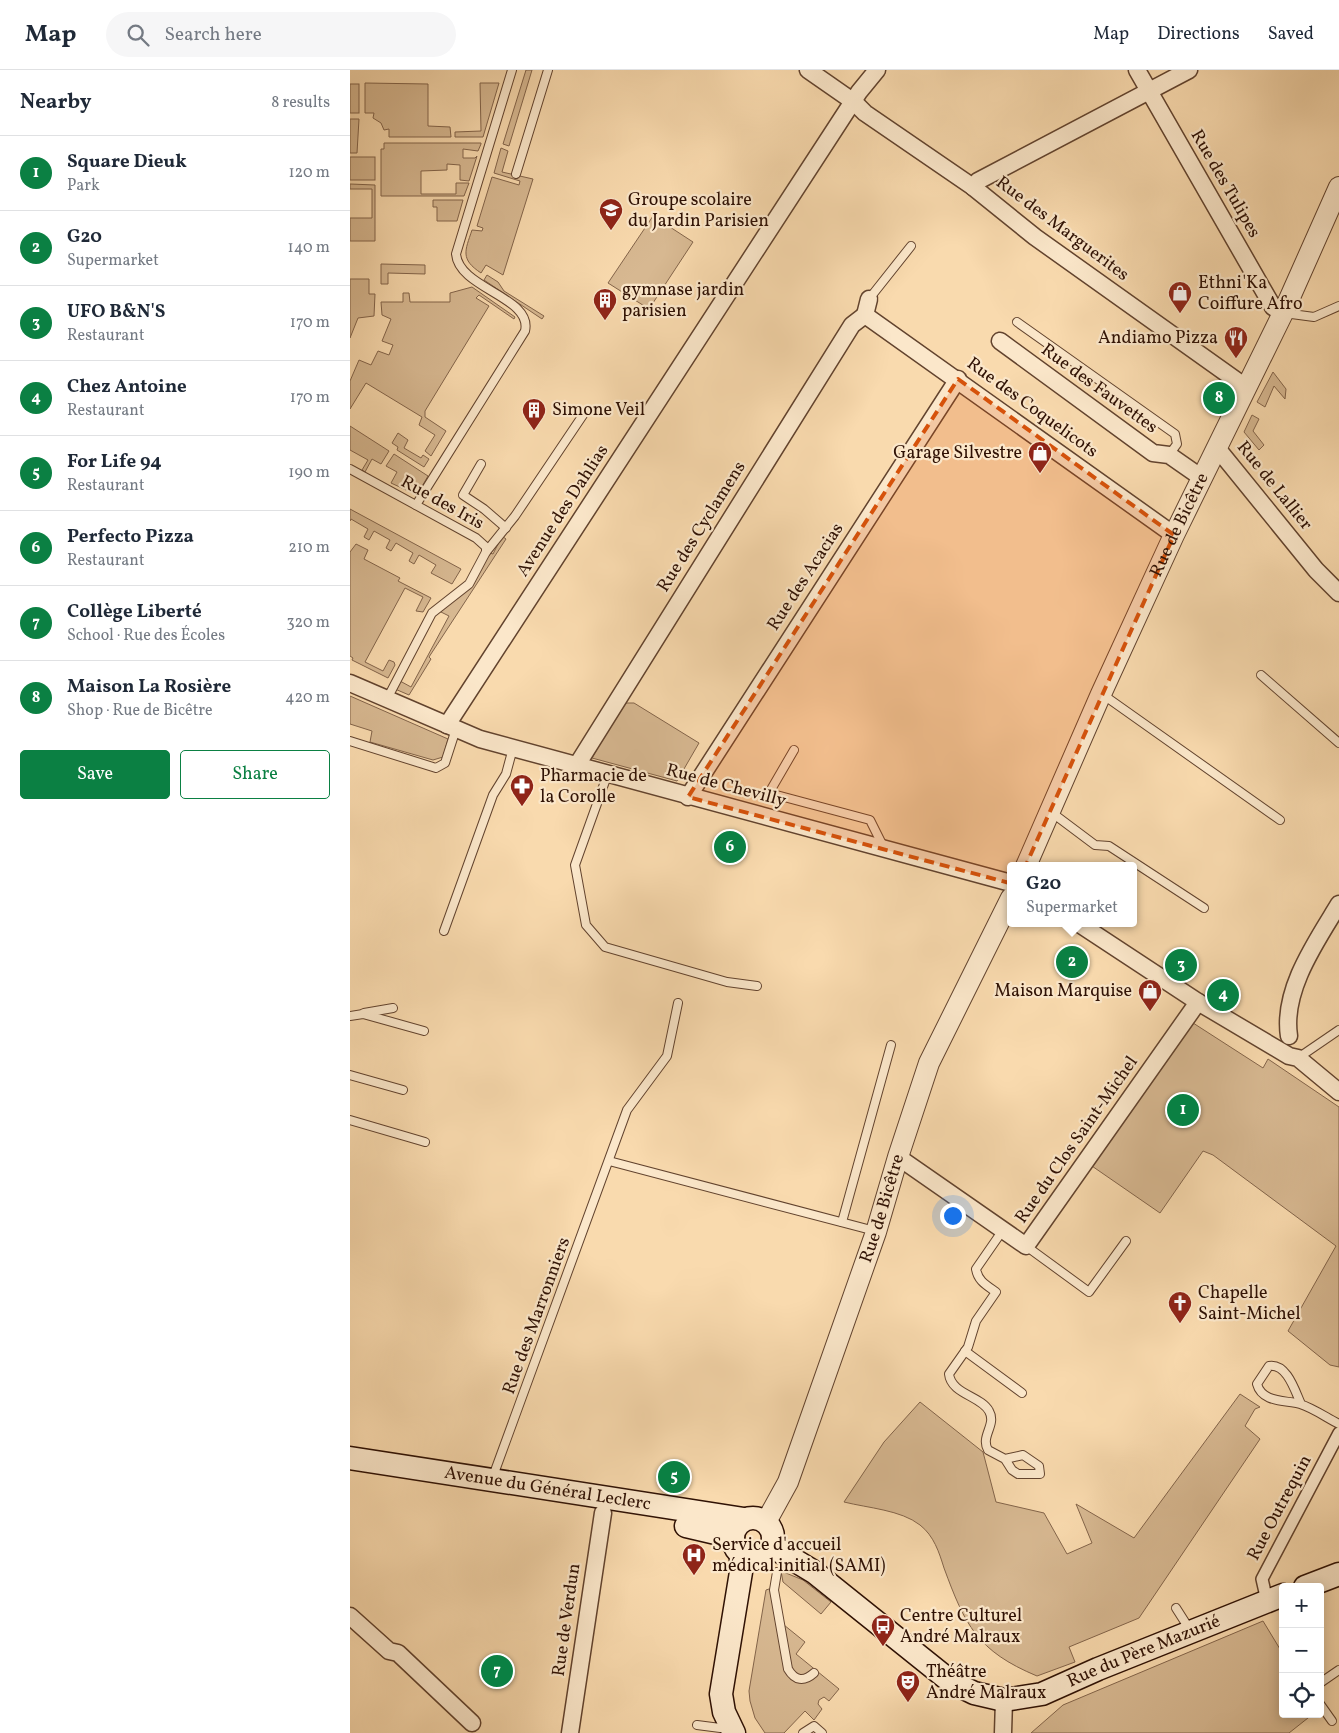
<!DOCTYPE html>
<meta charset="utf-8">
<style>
:root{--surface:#fff;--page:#f6f6f7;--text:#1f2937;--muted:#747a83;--line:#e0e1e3;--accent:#0b8043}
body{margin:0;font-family:Vollkorn,serif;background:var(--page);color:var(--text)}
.controls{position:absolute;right:15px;bottom:15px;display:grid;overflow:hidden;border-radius:5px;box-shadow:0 2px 12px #0003}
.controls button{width:45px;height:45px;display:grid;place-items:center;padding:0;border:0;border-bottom:1px solid var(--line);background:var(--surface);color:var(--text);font:25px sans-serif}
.you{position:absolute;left:602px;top:1145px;width:18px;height:18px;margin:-12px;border:4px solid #fff;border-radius:50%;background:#1a73e8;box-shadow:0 0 0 8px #1a73e833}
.badge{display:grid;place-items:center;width:32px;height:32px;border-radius:50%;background:var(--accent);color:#fff;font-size:16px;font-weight:700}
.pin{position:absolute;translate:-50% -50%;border:2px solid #fff;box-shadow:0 1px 5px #0006}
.popup{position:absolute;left:657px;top:792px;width:130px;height:65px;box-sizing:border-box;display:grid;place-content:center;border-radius:5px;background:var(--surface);filter:drop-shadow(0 1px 4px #0005);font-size:16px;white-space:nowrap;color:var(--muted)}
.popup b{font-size:19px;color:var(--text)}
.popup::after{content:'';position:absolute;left:50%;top:100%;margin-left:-10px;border:10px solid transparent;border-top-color:var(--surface)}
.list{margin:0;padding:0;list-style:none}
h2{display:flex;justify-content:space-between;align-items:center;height:65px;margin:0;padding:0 20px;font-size:21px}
h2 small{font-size:16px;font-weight:400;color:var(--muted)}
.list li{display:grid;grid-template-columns:32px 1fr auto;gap:15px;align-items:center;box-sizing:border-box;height:75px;padding:0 20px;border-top:1px solid var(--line)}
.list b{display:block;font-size:19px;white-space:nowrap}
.list p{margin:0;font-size:16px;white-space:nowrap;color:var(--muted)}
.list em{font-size:16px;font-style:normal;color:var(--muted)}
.actions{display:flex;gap:10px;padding:15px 20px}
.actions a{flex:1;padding:11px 0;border:1px solid var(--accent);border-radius:5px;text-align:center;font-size:18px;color:var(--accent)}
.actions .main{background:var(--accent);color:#fff}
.icon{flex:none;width:28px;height:28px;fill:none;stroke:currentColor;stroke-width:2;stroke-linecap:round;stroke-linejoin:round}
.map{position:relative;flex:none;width:989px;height:1663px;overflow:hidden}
header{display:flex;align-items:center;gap:30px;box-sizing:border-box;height:70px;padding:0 25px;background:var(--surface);border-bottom:1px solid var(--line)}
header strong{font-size:24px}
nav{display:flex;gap:28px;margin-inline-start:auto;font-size:18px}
.search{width:350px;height:45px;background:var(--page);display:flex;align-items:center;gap:12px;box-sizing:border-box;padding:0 18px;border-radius:28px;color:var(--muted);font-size:19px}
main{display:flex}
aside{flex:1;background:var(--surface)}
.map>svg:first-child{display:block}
.green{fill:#d7b891;stroke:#83644a}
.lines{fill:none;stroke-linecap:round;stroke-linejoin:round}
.service-casing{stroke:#62432e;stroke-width:10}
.pedestrian-casing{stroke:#62432e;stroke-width:14}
.minor-casing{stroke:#62432e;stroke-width:19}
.tertiary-casing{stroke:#62432e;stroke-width:22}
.secondary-casing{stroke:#2f1104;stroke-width:25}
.service{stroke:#fbe7ca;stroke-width:8}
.pedestrian{stroke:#fbe7ca;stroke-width:11}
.minor{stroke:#fbe7ca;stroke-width:16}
.tertiary{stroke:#fbe7ca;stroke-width:20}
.secondary{stroke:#fbe7ca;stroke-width:22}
.marked{fill:#d6520b;fill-opacity:0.2;stroke:#d6520b;stroke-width:4;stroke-dasharray:10 6;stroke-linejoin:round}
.labels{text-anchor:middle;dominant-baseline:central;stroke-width:4.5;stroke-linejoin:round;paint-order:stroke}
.street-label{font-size:18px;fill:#2f1104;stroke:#fbe7ca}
.poi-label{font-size:18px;fill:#2f1104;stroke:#fbe7ca;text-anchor:start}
</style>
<header>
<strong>Map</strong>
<div class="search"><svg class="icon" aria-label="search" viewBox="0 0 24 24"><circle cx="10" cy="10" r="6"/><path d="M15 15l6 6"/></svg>Search here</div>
<nav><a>Map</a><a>Directions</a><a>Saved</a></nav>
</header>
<main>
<aside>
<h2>Nearby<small>8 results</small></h2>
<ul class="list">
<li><span class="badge">1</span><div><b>Square Dieuk</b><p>Park</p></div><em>120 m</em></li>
<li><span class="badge">2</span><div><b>G20</b><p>Supermarket</p></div><em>140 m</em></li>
<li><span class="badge">3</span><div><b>UFO B&amp;N'S</b><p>Restaurant</p></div><em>170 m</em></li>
<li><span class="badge">4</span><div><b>Chez Antoine</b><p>Restaurant</p></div><em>170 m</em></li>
<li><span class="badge">5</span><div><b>For Life 94</b><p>Restaurant</p></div><em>190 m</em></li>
<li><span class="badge">6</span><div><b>Perfecto Pizza</b><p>Restaurant</p></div><em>210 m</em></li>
<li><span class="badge">7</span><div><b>Collège Liberté</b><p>School · Rue des Écoles</p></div><em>320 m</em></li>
<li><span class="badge">8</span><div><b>Maison La Rosière</b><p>Shop · Rue de Bicêtre</p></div><em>420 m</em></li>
</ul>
<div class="actions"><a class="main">Save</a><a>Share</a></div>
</aside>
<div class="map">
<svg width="989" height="1663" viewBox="0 0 989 1663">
<rect width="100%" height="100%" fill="#f9daae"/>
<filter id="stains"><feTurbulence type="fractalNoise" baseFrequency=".004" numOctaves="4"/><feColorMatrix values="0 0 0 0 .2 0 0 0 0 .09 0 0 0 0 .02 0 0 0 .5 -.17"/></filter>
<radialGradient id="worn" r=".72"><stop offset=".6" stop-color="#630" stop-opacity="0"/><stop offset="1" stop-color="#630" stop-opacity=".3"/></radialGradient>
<g class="green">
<polygon points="176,0 182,0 159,76 153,74"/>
<polygon points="15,13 78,14 78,56 100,57 101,67 39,67 39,59 34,60 31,53 23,48 24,43 15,43"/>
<polygon points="130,13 149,13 133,67 105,67 105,62 131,61"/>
<rect x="0" y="14" width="9" height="29"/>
<polygon points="0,49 9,49 7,83 0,83"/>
<polygon points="34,73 131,73 131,74 128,81 113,79 113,88 125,88 127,86 119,111 110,110 110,95 97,94 97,100 71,101 71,124 106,124 106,113 119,113 114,126 31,126 31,79 34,79"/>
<path d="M151 78 158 81 152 102 183 109 153 205 136 195 131 203C110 189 115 181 122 160L132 161 133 158 127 156 142 107 169 115 170 111 144 103Z"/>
<rect x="0" y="87" width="25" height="23"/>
<polygon points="0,114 25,115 25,171 0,171 0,148 22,148 22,119 0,119"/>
<polygon points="83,130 113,130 107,151 87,151 87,137 83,137"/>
<polygon points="303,146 343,172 299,239 258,213"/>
<polygon points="31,194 75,195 75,204 38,203 38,214 31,214"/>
<polygon points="137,205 148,212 154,221 194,246 192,249 134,210"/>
<polygon points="0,209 19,209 19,224 25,224 24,246 8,248 0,268"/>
<polygon points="122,217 165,247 164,249 129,225 126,228 139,236 75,341 75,347 96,361 81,386 75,381 85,365 69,355 72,347 16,313 0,339 0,311 9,290 21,295 28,281 39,285 43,275 32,271 41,249 32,245 31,232 53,232 53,223 59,223 60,232 100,232 100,223"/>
<polygon points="923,302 936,319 935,329 924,316 915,337 907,332"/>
<polygon points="902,345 909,349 903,361 914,375 909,380 894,362"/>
<polygon points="0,356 39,381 31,394 22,389 15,402 12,400 18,390 0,380"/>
<polygon points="48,363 58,370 54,378 71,388 73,385 79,389 74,397 47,380 48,377 42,373"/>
<polygon points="44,384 78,406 67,425 41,413 47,402 36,396"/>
<polygon points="0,439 111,499 102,514 81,503 86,495 69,485 64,494 59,491 63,483 46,473 41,481 36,478 40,470 24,461 19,470 14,467 18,459 1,449 0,451"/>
<polygon points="152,466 156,469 79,587 81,589 59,625 45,619 50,611 61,617 99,546 89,541 120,518 140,483 143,484"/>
<polygon points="6,474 18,480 14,489 50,508 48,511 81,528 73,542 66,541 73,527 55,518 15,592 33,601 39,590 44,592 45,595 38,608 2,590 3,588 0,586 0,482"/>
<polygon points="0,626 98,669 93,687 83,690 20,672 22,661 0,654"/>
<polygon points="273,633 284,633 349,673 327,711 242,688"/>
<polygon points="840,951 913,998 918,989 989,1037 989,1297 980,1295 938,1261 986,1176 863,1085 853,1081 810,1143 739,1094"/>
<path d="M890 1324 910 1337 905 1339 895 1356 910 1369 789 1548 719 1577 725 1592 687 1606C627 1581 615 1555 594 1498 589 1482 584 1466 570 1455 551 1440 518 1438 494 1432L534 1372 570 1332 633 1382 646 1432 694 1443 717 1484 742 1473 726 1434 784 1468Z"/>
<polygon points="431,1501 453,1510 481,1532 471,1544 433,1512"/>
<polygon points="419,1519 428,1523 434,1555 455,1572 446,1584 489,1619 479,1631 474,1627 469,1630 468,1634 472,1639 464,1650 455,1641 434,1663 415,1663 405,1648 400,1631 399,1621 416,1520"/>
<polygon points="913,1551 933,1584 933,1644 963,1644 939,1663 681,1663 713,1635"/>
</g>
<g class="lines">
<g class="service-casing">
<g id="service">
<polyline points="166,104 198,0"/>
<polyline points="519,229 561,176"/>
<polyline points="934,243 964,247 989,236"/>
<polyline points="667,252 825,364 827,374 819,385"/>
<polyline points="131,394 113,425 134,439 156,458"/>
<polyline points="0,399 126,468 136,477 136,482 119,514 82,543 37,629"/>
<path d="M66 435 175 261C183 227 109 219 106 184L162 0"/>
<polyline points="136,482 165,446 233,345"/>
<polyline points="911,605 989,673"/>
<polyline points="752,624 930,750"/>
<polyline points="0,671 86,698 95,693 106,659"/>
<polyline points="444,680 419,723 520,750 534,778"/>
<polyline points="258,703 225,795 236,855 255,877 377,912 407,916"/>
<polyline points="701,742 745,775 759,776 854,838"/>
<polyline points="94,861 143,725 156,704 163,678"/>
<polyline points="14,943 43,938"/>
<polyline points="0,946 13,944 74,961"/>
<polyline points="948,988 989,960"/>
<polyline points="0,1005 53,1020"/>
<polyline points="0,1050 75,1072"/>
<polyline points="259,1091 525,1161"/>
<polyline points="492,1152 541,975"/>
<path d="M653 1160 626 1199C628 1211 636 1215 646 1222L626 1251 618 1277 599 1304C601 1324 631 1326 639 1341 647 1355 630 1366 638 1380L655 1389 662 1400 668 1404H690L689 1396 673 1385 655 1389"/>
<polyline points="676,1176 739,1222 776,1171"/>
<polyline points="615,1281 672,1323"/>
<path d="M951 1334C945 1321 937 1293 919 1296L907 1314C912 1333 936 1330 950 1334 963 1338 977 1348 989 1354"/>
<polyline points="142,1409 277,1040 317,986 328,933"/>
<path d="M427 1502 424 1520 438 1599C445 1611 454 1612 464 1603"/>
<polyline points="826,1538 840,1560"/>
<polyline points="970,1613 989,1600"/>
<polyline points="970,1634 982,1651"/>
<polyline points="347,1655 378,1659"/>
<polyline points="453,1663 464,1656 472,1663"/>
</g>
</g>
<g class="pedestrian-casing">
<polyline id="pedestrian" points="917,1531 912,1509 989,1363"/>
</g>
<g class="minor-casing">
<g id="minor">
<polyline points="458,0 504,32 515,43 623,117 685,167 897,318"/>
<polyline points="787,0 923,237 933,243"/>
<polyline points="623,117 628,111 839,0"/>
<polyline points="515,245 824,465"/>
<polyline points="515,245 519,229"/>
<polyline points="650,271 803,383 819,385 852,408"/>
<polyline points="867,378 966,500 989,523"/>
<polyline points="0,613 130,669 661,813"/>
<polyline points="97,655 509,22 527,0"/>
<polyline points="227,695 502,255 515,245"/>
<polyline points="338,727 608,309"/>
<polyline points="728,853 848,932 939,986 948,988 989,1022"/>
<path d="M939 966C932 920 966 872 989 834"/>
<polyline points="548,1087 676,1176 848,932"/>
<polyline points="0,1546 39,1581 48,1583 122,1653"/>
<polyline points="220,1663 253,1443"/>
<polyline points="653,1663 654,1630"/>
</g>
</g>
<g class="tertiary-casing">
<g id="tertiary">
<path id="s1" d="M676 796 751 624 824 465 933 243 989 117"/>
<path id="s2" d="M416 1452 438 1412 526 1162 548 1087 579 993 661 828"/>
</g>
</g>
<g class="secondary-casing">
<g id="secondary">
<path id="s3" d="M0 1388 394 1449"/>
<circle cx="403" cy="1468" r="20"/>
<polyline points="336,1456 383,1467"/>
<path id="s4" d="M421 1476 464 1502 600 1611 624 1623 654 1630 692 1624 748 1599 933 1525"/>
<polyline points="955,1517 989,1504"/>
<polyline points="384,1663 374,1642 371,1624 391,1502 391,1484"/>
</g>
</g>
<use href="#service" class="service"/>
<use href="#pedestrian" class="pedestrian"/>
<use href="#minor" class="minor"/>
<use href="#tertiary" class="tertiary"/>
<use href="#secondary" class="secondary"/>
</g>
<path class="marked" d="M608 309 824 465 667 815 338 727Z"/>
<defs>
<g id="school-pin" transform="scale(1.25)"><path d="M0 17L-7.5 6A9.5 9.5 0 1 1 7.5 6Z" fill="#8f2418" stroke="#fbe7ca"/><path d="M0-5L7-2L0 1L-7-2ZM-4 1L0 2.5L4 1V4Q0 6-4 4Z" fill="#fff"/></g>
<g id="shop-pin" transform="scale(1.25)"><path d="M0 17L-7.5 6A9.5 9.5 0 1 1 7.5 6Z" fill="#8f2418" stroke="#fbe7ca"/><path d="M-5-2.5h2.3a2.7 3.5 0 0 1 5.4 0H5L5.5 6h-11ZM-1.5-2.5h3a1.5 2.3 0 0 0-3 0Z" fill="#fff"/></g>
<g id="building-pin" transform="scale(1.25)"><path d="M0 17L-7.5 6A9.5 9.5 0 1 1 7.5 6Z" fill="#8f2418" stroke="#fbe7ca"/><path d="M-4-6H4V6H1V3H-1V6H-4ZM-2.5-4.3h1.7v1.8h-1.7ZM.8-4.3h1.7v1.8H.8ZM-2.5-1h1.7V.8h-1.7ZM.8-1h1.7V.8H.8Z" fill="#fff"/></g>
<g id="restaurant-pin" transform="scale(1.25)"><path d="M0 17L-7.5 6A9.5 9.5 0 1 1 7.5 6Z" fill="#8f2418" stroke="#fbe7ca"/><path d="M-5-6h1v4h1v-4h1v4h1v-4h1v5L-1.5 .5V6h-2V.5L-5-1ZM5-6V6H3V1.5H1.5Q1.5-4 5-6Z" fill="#fff"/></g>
<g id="pharmacy-pin" transform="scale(1.25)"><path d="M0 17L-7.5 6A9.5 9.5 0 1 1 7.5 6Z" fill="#8f2418" stroke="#fbe7ca"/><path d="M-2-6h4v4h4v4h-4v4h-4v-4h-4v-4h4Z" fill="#fff"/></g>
<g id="church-pin" transform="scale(1.25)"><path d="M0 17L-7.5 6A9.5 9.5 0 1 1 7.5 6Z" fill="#8f2418" stroke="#fbe7ca"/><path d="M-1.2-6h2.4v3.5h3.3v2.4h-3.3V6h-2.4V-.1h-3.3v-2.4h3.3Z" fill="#fff"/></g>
<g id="hospital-pin" transform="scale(1.25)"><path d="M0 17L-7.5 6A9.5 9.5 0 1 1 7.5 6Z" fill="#8f2418" stroke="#fbe7ca"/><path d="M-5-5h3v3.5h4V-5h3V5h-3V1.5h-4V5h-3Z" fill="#fff"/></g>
<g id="bus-pin" transform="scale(1.25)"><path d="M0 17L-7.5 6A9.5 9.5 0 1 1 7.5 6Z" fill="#8f2418" stroke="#fbe7ca"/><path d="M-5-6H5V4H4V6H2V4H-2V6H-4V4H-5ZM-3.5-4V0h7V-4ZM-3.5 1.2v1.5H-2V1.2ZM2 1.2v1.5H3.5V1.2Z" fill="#fff"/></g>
<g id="theatre-pin" transform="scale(1.25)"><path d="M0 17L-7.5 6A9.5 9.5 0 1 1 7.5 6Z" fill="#8f2418" stroke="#fbe7ca"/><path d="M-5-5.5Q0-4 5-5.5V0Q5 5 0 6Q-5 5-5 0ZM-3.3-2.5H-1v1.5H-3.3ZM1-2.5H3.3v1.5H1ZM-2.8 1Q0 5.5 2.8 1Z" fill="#fff"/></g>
</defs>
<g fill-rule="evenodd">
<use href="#school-pin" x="261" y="140"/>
<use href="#shop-pin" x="830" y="223"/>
<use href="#building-pin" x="255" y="230"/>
<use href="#restaurant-pin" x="886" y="268"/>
<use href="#building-pin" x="184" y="340"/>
<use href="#shop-pin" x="690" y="383"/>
<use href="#pharmacy-pin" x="172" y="716"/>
<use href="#shop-pin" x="800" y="921"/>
<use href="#church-pin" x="830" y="1233"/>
<use href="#hospital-pin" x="344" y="1485"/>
<use href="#bus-pin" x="533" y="1556"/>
<use href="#theatre-pin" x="558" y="1612"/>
</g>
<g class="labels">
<g class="street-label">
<text transform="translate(875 114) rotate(60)">Rue des Tulipes</text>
<text transform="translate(712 159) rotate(37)">Rue des Marguerites</text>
<text transform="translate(749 319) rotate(36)">Rue des Fauvettes</text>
<text transform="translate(682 338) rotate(36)">Rue des Coquelicots</text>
<text transform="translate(924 416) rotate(51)">Rue de Lallier</text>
<text transform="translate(92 433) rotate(29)">Rue des Iris</text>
<text transform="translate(213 441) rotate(-57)">Avenue des Dahlias</text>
<text stroke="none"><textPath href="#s1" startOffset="374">Rue de Bicêtre</textPath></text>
<text transform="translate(352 457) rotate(-58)">Rue des Cyclamens</text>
<text transform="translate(456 507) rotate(-57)">Rue des Acacias</text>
<text transform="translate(376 716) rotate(15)">Rue de Chevilly</text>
<text transform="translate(727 1070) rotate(-55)">Rue du Clos Saint-Michel</text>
<text stroke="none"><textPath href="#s2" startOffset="335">Rue de Bicêtre</textPath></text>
<text transform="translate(187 1246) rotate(-70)">Rue des Marronniers</text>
<text stroke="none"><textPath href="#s3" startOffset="200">Avenue du Général Leclerc</textPath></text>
<text transform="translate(930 1438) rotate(-62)">Rue Outrequin</text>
<text transform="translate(217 1550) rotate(-82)">Rue de Verdun</text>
<text stroke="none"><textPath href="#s4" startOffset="431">Rue du Père Mazurié</textPath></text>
</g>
<g class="poi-label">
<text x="278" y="130">Groupe scolaire<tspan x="278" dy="21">du Jardin Parisien</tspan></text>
<text x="848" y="213">Ethni'Ka<tspan x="848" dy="21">Coiffure Afro</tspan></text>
<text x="272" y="220">gymnase jardin<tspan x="272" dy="21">parisien</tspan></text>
<text x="868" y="268" text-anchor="end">Andiamo Pizza</text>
<text x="202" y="340">Simone Veil</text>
<text x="672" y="383" text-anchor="end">Garage Silvestre</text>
<text x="190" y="706">Pharmacie de<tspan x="190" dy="21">la Corolle</tspan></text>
<text x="782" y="921" text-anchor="end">Maison Marquise</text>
<text x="848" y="1223">Chapelle<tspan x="848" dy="21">Saint-Michel</tspan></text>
<text x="362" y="1475">Service d'accueil<tspan x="362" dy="21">médical initial (SAMI)</tspan></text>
<text x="550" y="1546">Centre Culturel<tspan x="550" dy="21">André Malraux</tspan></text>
<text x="576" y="1602">Théâtre<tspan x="576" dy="21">André Malraux</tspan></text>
</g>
</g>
<rect width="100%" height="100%" filter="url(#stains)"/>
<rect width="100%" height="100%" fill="url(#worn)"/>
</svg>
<div class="controls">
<button>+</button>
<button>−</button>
<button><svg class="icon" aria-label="locate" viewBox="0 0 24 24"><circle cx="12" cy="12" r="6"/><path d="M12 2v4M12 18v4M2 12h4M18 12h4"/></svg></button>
</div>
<div class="you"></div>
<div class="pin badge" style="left:833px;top:1040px">1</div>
<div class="pin badge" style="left:722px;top:892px">2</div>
<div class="popup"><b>G20</b>Supermarket</div>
<div class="pin badge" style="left:831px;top:895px">3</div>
<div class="pin badge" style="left:873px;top:925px">4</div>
<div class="pin badge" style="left:324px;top:1407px">5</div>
<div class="pin badge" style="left:380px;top:777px">6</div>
<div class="pin badge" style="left:147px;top:1601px">7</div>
<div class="pin badge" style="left:869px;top:328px">8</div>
</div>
</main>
